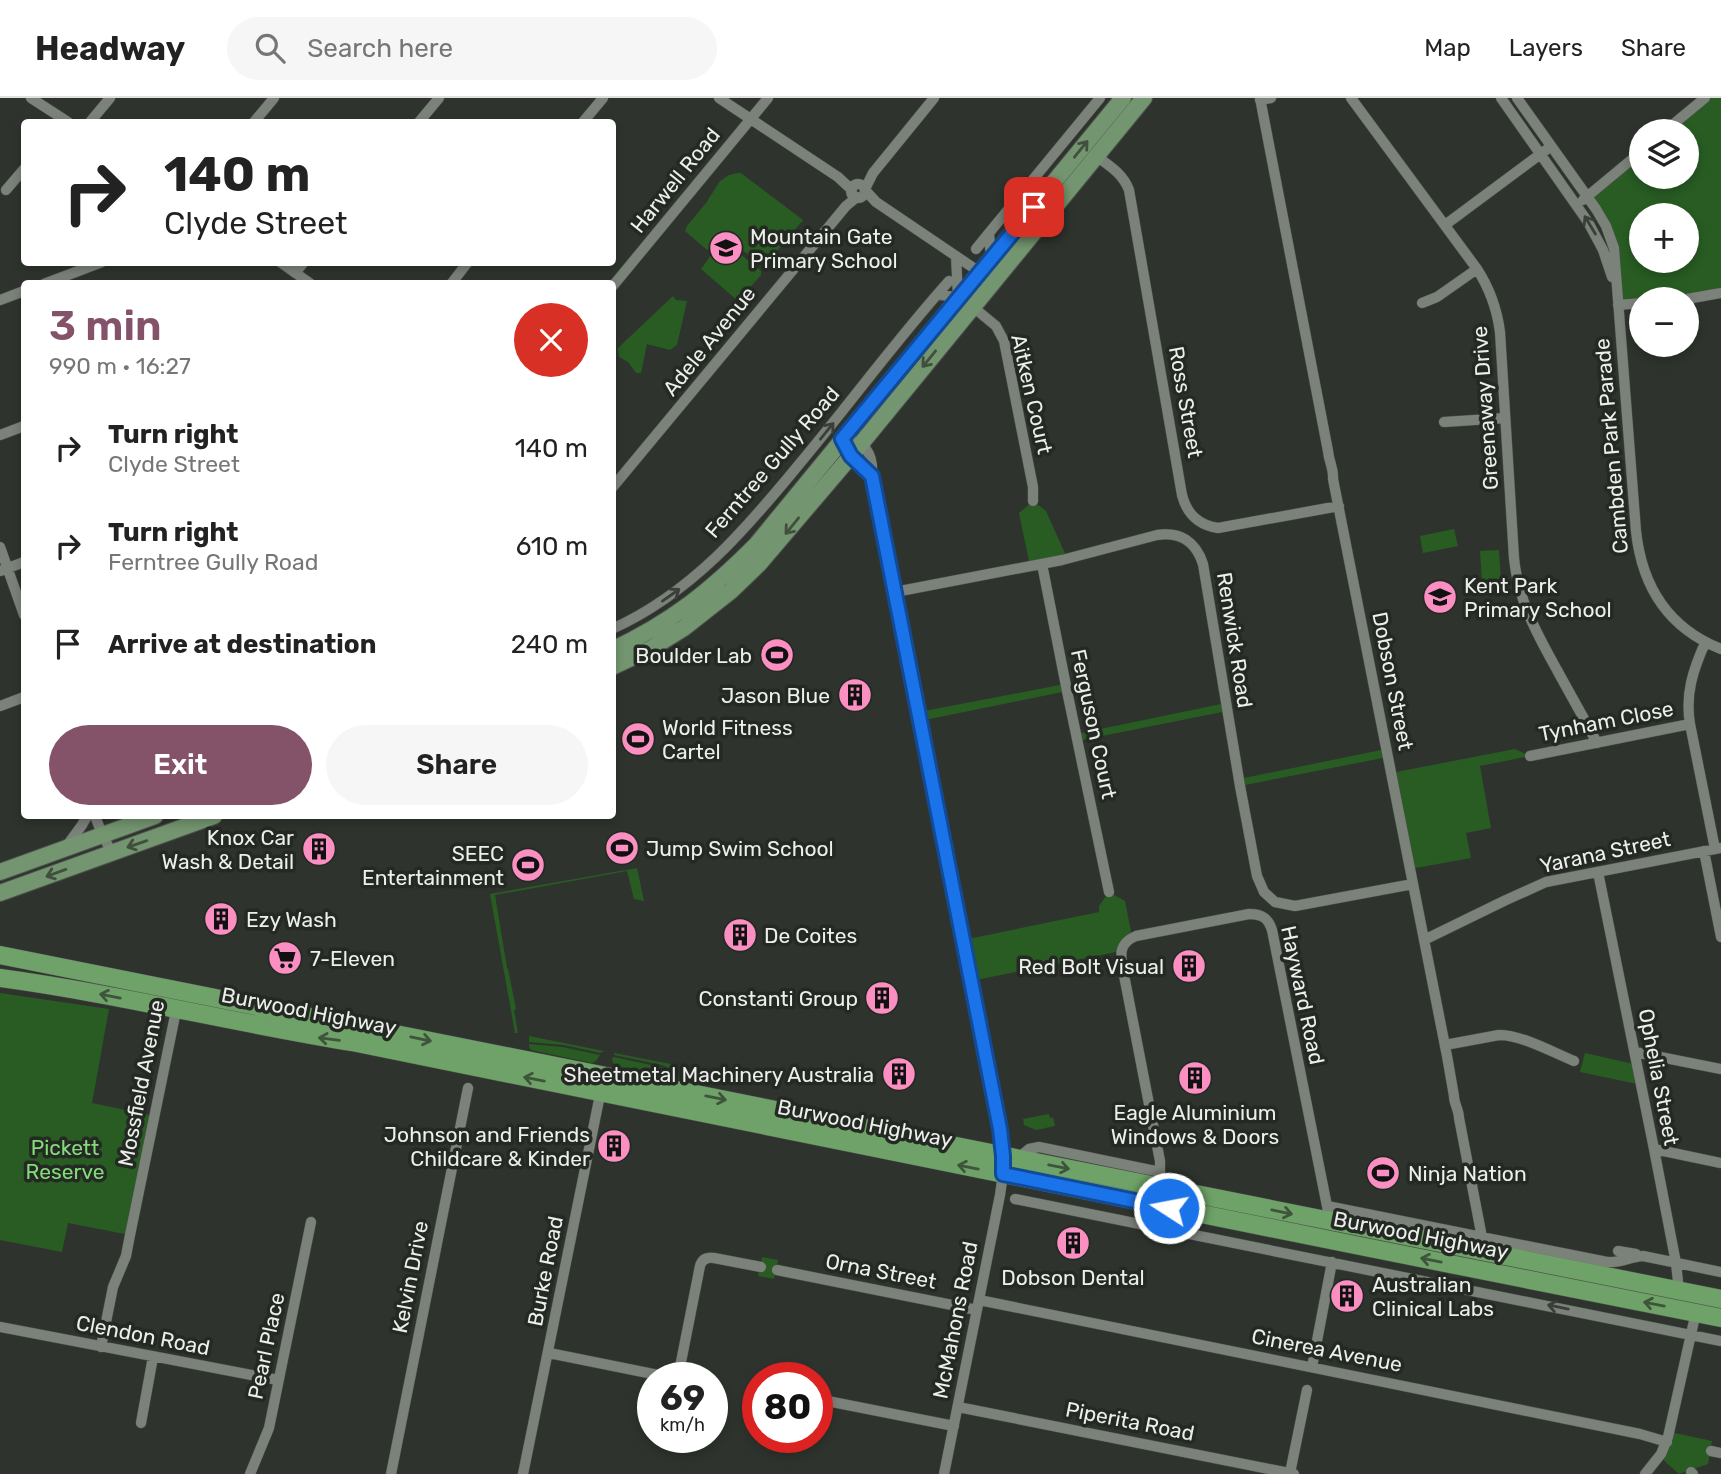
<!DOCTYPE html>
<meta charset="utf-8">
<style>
:root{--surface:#fff;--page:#f6f6f6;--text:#222;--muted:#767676;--line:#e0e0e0;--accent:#84536a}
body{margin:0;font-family:Rubik,sans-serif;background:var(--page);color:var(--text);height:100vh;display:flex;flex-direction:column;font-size:26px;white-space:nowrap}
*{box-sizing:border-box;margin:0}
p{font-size:23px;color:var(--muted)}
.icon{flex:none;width:38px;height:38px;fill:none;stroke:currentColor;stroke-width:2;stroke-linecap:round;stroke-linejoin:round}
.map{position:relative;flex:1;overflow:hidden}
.drawer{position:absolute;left:21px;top:182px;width:595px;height:539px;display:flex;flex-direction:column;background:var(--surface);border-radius:7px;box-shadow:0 4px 10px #0003}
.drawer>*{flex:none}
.hud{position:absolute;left:21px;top:21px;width:595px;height:147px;border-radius:7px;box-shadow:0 4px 10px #0003;background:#fff;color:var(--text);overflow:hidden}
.controls{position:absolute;left:1629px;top:21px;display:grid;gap:14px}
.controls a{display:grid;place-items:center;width:70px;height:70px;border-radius:50%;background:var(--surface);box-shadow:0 4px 10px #0003;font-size:35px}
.speed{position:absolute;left:637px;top:1264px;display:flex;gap:14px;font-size:35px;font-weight:700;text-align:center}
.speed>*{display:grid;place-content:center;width:91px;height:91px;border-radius:50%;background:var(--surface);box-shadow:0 4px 10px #0003;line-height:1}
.speed small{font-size:18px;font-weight:400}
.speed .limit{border:10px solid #d22;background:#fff;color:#111}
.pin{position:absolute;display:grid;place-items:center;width:60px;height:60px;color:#fff;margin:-30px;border-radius:14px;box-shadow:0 4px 10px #0006}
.me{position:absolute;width:77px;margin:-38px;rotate:281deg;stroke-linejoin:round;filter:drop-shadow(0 0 5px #0008)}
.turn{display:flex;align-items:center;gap:24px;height:147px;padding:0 28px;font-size:32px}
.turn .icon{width:91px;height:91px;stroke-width:2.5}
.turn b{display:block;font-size:49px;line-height:60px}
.round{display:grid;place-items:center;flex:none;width:74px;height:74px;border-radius:37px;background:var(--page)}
.summary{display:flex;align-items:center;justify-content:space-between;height:119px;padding:0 28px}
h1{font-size:42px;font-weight:600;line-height:52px;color:var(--accent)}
.cta{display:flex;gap:14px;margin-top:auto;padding:14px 28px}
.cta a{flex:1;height:80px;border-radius:42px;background:var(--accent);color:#fff;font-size:28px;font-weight:600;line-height:80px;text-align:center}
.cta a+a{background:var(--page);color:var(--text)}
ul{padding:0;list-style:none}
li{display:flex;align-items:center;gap:21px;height:98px;padding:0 28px}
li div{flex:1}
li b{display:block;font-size:26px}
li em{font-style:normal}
header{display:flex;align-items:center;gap:42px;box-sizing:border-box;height:98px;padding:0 35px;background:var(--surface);border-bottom:2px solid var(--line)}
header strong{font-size:33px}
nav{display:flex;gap:38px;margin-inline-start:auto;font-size:24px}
.search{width:490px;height:63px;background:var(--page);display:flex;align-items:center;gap:18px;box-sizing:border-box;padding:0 24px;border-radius:38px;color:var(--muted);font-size:26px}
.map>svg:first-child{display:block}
.green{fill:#285c23;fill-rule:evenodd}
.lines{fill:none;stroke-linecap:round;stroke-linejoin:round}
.street-casing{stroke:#4e524d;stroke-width:11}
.primary-casing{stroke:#4e524d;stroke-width:18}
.highway-casing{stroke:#4e524d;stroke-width:19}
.street{stroke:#7b827a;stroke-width:10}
.primary{stroke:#73956f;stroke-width:16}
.highway{stroke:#6ea268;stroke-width:18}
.oneway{stroke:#404f3e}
.oneway2{stroke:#3a4039}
.oneway3{stroke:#3e543b}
.route-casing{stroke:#114b97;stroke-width:18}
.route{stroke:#1a73e8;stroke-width:12}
.labels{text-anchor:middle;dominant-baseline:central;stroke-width:7;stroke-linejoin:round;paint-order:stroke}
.street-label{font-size:21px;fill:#ecefeb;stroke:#242a23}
.poi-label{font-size:21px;fill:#ecefeb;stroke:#242a23;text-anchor:start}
.park-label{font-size:21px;fill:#83dc7a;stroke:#242a23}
</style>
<header>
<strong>Headway</strong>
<div class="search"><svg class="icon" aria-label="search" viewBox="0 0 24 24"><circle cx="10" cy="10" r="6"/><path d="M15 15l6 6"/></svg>Search here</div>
<nav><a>Map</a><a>Layers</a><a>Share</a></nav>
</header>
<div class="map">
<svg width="1721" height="1376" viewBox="0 0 1721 1376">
<rect width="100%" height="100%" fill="#2e342d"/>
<path class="green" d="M1705 0H1721V195L1687 201H1642L1618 207 1614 150 1587 98 1641 53 1642 79H1687V33H1665ZM1642 117H1687V163H1642Z
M737 75H741L803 122 764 169 727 140 707 152 685 133 687 128 706 105 720 83 729 77Z
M728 146 761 173V177L738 203 701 171 714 153Z
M673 198 676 202 687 203 677 247 670 252 647 246 641 275H636L628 264 619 259 618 250Z
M1033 403 1046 413 1067 460 1030 468 1019 415Z
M1454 431 1458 448 1423 455 1420 438Z
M1499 452 1501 484 1482 485 1480 453Z
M1065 586 1067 593 920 623 919 614Z
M1226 605 1227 613 1077 643 1076 636Z
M1386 651 1388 659 1240 688 1239 681Z
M1515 651 1530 658 1480 668 1491 730 1466 735 1471 760 1410 771 1391 675Z
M637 770 644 803 634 801 627 773 495 797 507 870 508 871 516 911 514 912 518 935H515L490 796Z
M1109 794 1125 803 1132 839 1121 853 971 883 963 842 1099 814V808Z
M0 895 109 911 92 1005 154 1018 130 1137 68 1125 62 1154 0 1142Z
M529 938 604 953 600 955 564 947 529 944Z
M529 946 562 949 600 957 596 963 592 965 531 952 529 949Z
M614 955 676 967 677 975 662 967 614 957Z
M1585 955 1638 967 1642 987 1580 974Z
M614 959 660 969 678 976 679 982 618 969 613 965 612 960Z
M1049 1016 1050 1020 1053 1019 1055 1028 1036 1032 1024 1027 1023 1021Z
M762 1159 778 1162 774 1181 758 1178Z
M1670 1334 1712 1343 1708 1366 1679 1376 1659 1358Z"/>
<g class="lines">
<g class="street-casing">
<path id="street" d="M31 0 68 24
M719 0 838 79 852 92
M1260 0 1328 353C1329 365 1334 370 1333 381L1447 958 1454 998C1454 1006 1459 1012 1459 1020L1485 1155
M1351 0 1477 171C1490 191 1497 211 1500 234L1514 460C1518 502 1537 536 1557 572 1570 596 1584 620 1597 645
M1501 0 1588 124 1603 152 1612 179
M1517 0 1596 111 1606 128 1614 150 1636 433C1642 489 1668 530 1721 551
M1260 2 1271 0
M90 24 110 0
M254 24 274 0
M419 24 439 0
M583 24 603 0
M1665 33 1705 0
M1096 58C1110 68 1123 76 1129 92L1182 397C1187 416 1198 427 1218 430L1339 408
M851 93a7 7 0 1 1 14 0a7 7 0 1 1-14 0Z
M865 91 873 75 934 0
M6 92 24 71
M865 92 876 104 984 177
M1583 102 1642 53
M1445 127 1546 52
M976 151 989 135
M991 160 989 135 1100 0
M280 164 311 186
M295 175 304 164
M44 186 102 164
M451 186 468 164
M612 189 768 0
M938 196 958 200 956 158
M1687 201 1721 195
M0 202 24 193
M1422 205 1437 199 1477 171
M1618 207 1642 205
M973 209 996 228 1004 243 1033 389V403
M1444 324 1505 320
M0 337 24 328
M842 341C847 342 855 343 860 346 871 352 873 367 872 378L1000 1031 1003 1058
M842 341 851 358 872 378
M612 390 846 108 857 99
M0 449 24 517
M1042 466 1067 593 1109 794
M0 473 24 464
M895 494 1062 462 1157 437C1180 433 1196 444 1203 466L1240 688 1257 778 1264 794 1275 804 1295 808 1413 786
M612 531C692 495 747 430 801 364 851 304 897 241 949 183
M1705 545C1693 572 1685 596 1690 626L1715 751
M0 608 24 599
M1530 658 1690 626
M95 718 102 736 112 755
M66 749 82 727 87 718
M1704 753 1721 839
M1598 774 1654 1051 1676 1165 1679 1193
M1424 842 1506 802 1546 784 1721 750
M1445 947 1499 937C1522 937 1552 954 1574 963
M1635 954 1721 971
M1654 1051 1721 1065
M1018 1060 1029 1051 1039 1049 1160 1074
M1160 1089V1063L1123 872C1120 856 1119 845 1136 838L1249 816C1262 816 1268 820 1272 832L1330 1123
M1015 1101 1721 1243
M1327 1108 1607 1164C1620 1165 1630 1159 1643 1158L1721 1174
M1618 1153 1636 1156
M777 1172 977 1212
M979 1202 1640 1336 1667 1344
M0 1229 278 1282
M101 1249 113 1189 126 1158 130 1137 177 908
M549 1255 663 1278C672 1279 677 1277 680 1269L700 1168C702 1161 707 1159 714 1160L761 1169
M1312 1269 1332 1164
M817 1301 954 1328
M958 1309 1294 1376
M141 1325 153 1259
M1711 1353 1721 1355
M1691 1374 1693 1376
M1290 1375 1307 1292
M250 1376 269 1330 311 1124
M391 1376 468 990
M523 1376 601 992
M944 1376 1000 1097 1003 1076
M1645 1376 1661 1356 1668 1339 1696 1214"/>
</g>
<g class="primary-casing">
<path id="primary" d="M612 552C672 524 710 493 756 447L1123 0
M612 569 650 551 684 530 731 493 759 466 851 358 1144 0
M0 774 155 718
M0 795 214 718"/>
</g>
<g class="highway-casing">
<path id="highway" d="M0 857 1721 1201
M0 880C118 896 234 925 352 944L1355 1147 1721 1220"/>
</g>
<use href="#street" class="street"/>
<use href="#primary" class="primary"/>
<use href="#highway" class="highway"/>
</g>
<defs><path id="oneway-shaft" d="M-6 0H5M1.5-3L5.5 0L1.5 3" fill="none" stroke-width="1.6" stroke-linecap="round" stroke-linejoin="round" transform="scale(1.75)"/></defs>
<g class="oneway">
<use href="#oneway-shaft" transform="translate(1081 51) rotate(-51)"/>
<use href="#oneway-shaft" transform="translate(929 261) rotate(129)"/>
<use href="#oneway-shaft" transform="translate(792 428) rotate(129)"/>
<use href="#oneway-shaft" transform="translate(137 746) rotate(161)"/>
<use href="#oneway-shaft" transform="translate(56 775) rotate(160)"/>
</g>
<g class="oneway2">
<use href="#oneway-shaft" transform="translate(1590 127) rotate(-121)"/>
<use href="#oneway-shaft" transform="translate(827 333) rotate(-51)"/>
<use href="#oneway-shaft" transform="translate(671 497) rotate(-35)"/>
<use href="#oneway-shaft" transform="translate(1558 1209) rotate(-168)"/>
</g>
<g class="oneway3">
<use href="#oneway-shaft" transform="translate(110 898) rotate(-169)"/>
<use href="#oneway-shaft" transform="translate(329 941) rotate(-172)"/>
<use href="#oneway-shaft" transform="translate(421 941) rotate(12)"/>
<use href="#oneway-shaft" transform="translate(534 981) rotate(-169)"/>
<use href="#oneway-shaft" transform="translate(716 1000) rotate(11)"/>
<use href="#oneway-shaft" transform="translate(968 1069) rotate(-169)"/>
<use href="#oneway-shaft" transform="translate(1059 1069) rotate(11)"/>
<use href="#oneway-shaft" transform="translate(1282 1114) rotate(12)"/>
<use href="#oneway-shaft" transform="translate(1431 1162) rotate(-169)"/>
<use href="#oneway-shaft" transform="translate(1654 1206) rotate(-169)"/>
</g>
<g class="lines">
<g class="route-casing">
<path id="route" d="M1034 109 842 341 851 358 872 378 1000 1031 1003 1058V1076L1169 1110"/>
</g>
<use href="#route" class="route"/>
</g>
<defs>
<g id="school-disc" transform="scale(1.75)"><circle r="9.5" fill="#fc8fc1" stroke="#242a23"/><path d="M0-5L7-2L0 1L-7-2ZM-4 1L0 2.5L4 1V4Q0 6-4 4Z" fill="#111"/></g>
<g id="stadium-disc" transform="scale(1.75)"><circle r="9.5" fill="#fc8fc1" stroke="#242a23"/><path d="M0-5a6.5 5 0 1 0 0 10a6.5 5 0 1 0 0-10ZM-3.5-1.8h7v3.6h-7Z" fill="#111"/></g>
<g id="building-disc" transform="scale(1.75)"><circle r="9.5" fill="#fc8fc1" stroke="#242a23"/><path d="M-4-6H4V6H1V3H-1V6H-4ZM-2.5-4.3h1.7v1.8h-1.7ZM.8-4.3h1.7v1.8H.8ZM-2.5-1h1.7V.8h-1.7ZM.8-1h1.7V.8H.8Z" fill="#111"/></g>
<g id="supermarket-disc" transform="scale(1.75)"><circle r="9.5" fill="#fc8fc1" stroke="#242a23"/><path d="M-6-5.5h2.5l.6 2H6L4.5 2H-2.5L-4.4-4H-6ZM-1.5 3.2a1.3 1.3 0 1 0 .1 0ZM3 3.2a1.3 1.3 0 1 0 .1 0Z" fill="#111"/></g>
</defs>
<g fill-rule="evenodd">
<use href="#school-disc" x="726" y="150"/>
<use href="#school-disc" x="1440" y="499"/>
<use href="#stadium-disc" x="777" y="557"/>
<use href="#building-disc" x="855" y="597"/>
<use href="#stadium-disc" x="638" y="641"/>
<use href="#stadium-disc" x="622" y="750"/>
<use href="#building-disc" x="319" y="751"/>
<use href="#stadium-disc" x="528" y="767"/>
<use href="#building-disc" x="221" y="821"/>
<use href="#building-disc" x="740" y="837"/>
<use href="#supermarket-disc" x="285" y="860"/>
<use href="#building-disc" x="1189" y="868"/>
<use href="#building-disc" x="882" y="900"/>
<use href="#building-disc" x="899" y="976"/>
<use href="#building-disc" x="1195" y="980"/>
<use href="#building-disc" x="614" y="1048"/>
<use href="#stadium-disc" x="1383" y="1075"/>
<use href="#building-disc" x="1073" y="1145"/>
<use href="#building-disc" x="1347" y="1198"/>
</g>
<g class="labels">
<g class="street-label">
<text transform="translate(675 82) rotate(-51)">Harwell Road</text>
<text transform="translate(709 243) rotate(-51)">Adele Avenue</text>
<text transform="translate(1032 296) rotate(77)">Aitken Court</text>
<text transform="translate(1186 304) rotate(80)">Ross Street</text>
<text transform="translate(1485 310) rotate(-94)">Greenaway Drive</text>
<text transform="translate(1611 348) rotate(-95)">Cambden Park Parade</text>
<text transform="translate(772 364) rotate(-49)">Ferntree Gully Road</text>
<text transform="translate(1235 542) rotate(81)">Renwick Road</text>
<text transform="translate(1393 583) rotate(79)">Dobson Street</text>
<text transform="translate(1606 623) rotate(-11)">Tynham Close</text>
<text transform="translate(1094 626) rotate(78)">Ferguson Court</text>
<text transform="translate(1605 754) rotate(-12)">Yarana Street</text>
<text transform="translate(1303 897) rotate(78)">Hayward Road</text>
<text transform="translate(309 913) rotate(11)">Burwood Highway</text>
<text transform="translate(1659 979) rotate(79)">Ophelia Street</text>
<text transform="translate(141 985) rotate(-79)">Mossfield Avenue</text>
<text transform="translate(865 1025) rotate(11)">Burwood Highway</text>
<text transform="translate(1421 1137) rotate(11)">Burwood Highway</text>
<text transform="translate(545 1173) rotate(-79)">Burke Road</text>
<text transform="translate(881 1173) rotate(11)">Orna Street</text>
<text transform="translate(410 1179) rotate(-79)">Kelvin Drive</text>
<text transform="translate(955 1222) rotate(-79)">McMahons Road</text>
<text transform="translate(143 1237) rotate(11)">Clendon Road</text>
<text transform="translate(266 1248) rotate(-78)">Pearl Place</text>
<text transform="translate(1327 1252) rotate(11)">Cinerea Avenue</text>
<text transform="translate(1130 1323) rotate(11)">Piperita Road</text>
</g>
<g class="poi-label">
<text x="750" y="138">Mountain Gate<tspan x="750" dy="24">Primary School</tspan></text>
<text x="1464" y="487">Kent Park<tspan x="1464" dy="24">Primary School</tspan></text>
<text x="752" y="557" text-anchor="end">Boulder Lab</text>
<text x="830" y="597" text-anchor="end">Jason Blue</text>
<text x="662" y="629">World Fitness<tspan x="662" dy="24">Cartel</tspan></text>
<text x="294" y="739" text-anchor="end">Knox Car<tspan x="294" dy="24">Wash &amp; Detail</tspan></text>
<text x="646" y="750">Jump Swim School</text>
<text x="504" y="755" text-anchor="end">SEEC<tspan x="504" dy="24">Entertainment</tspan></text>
<text x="246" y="821">Ezy Wash</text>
<text x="764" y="837">De Coites</text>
<text x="310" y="860">7-Eleven</text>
<text x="1164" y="868" text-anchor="end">Red Bolt Visual</text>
<text x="858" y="900" text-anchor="end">Constanti Group</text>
<text x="874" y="976" text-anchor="end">Sheetmetal Machinery Australia</text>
<text x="1195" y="1014" text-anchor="middle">Eagle Aluminium<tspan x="1195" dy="24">Windows &amp; Doors</tspan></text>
<text x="590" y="1036" text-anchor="end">Johnson and Friends<tspan x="590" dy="24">Childcare &amp; Kinder</tspan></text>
<text x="1408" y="1075">Ninja Nation</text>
<text x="1073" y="1179" text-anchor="middle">Dobson Dental</text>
<text x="1372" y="1186">Australian<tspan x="1372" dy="24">Clinical Labs</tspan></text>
</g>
<g class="park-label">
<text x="65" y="1049">Pickett<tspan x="65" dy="24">Reserve</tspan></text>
</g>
</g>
</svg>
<div class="controls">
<a><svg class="icon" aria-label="layers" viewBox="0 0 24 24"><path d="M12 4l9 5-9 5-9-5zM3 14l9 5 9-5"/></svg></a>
<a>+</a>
<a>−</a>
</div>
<div class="speed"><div>69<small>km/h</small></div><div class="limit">80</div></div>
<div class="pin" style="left:1034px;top:109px;background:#d93025"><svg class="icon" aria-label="arrive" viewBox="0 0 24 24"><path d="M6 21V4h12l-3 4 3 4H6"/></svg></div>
<svg class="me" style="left:1169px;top:1110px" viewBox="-20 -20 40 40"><circle r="17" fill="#1a73e8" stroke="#fff" stroke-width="3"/><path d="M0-11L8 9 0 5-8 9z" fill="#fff"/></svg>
<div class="hud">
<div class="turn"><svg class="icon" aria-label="right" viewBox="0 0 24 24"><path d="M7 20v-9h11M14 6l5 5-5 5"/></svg><div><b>140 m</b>Clyde Street</div></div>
</div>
<section class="drawer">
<div class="summary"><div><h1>3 min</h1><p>990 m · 16:27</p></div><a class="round" style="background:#d93025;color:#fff"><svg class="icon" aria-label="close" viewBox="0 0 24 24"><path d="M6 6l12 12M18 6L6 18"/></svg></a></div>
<ul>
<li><svg class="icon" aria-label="right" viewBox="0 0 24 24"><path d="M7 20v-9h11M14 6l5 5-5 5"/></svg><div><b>Turn right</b><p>Clyde Street</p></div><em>140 m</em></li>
<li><svg class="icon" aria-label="right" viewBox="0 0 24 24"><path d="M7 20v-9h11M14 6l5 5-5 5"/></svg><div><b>Turn right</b><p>Ferntree Gully Road</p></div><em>610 m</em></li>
<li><svg class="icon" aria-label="arrive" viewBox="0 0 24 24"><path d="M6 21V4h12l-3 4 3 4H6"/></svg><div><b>Arrive at destination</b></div><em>240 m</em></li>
</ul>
<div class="cta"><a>Exit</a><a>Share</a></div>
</section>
</div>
